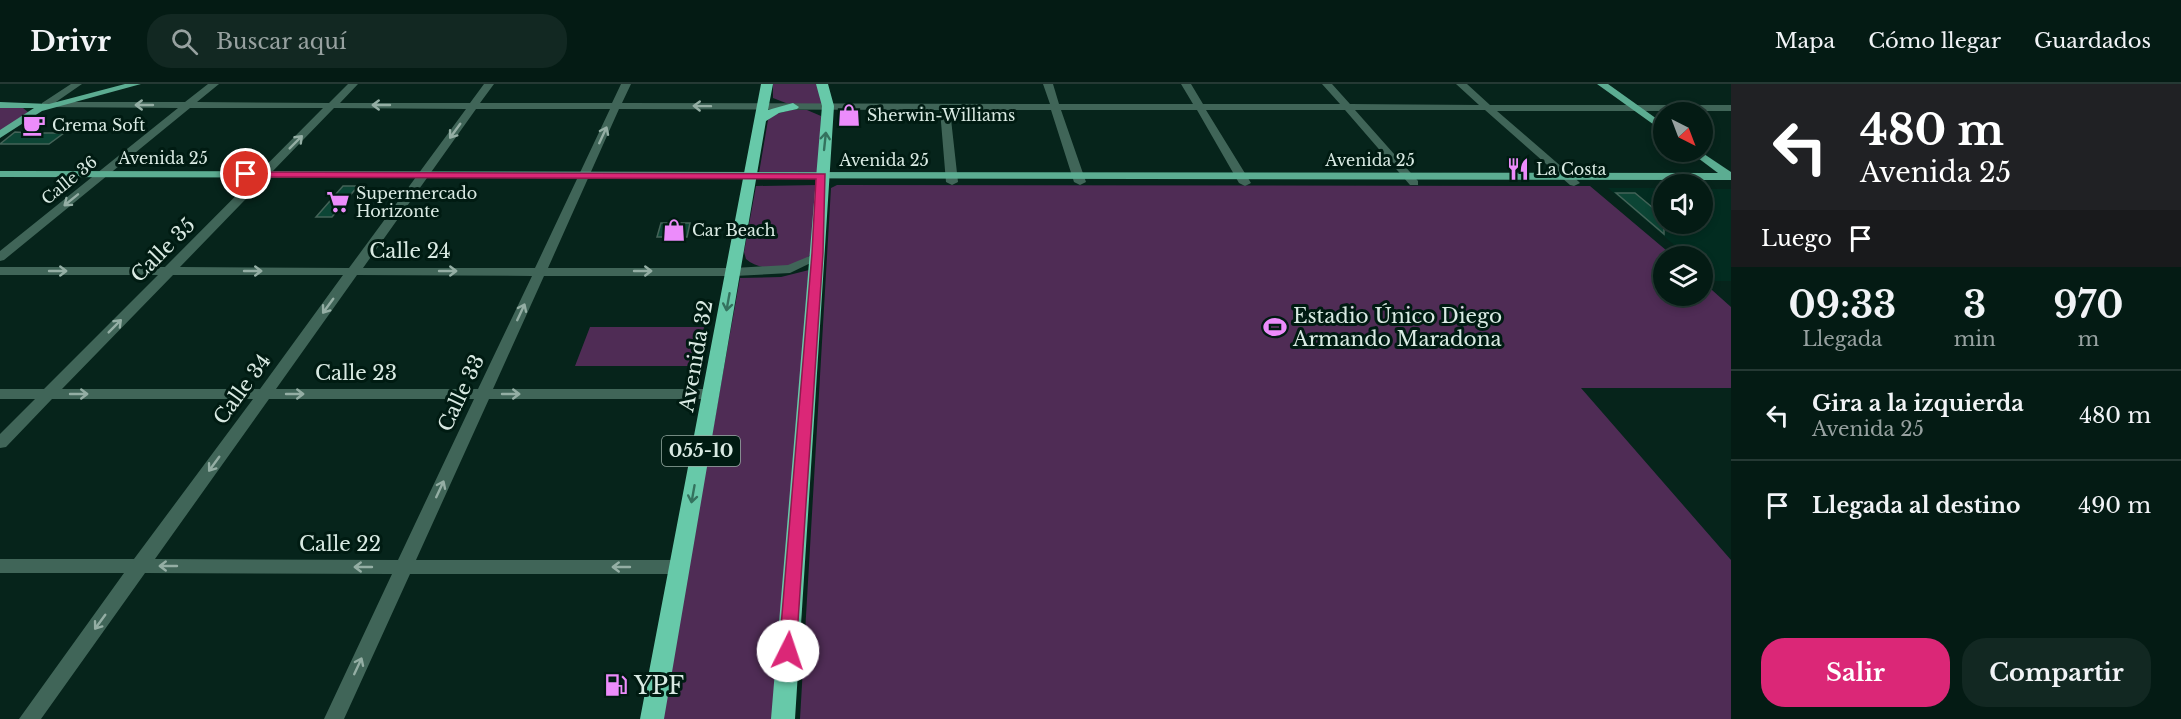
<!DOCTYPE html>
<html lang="es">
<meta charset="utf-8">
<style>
:root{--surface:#041b14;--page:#122822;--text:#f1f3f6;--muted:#97a1a0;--line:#253934;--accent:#db2777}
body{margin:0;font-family:"Libre Baskerville",serif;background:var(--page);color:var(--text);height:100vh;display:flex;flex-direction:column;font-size:22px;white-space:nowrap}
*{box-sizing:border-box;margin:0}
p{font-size:20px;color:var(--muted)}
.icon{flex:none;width:33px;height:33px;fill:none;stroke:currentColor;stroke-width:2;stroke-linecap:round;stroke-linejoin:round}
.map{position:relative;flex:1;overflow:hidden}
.details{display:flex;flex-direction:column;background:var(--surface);width:450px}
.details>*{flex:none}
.banner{background:#202124;color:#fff;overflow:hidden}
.needle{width:39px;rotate:138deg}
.tools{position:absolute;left:1653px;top:18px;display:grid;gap:12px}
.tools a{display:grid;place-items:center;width:60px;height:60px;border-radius:50%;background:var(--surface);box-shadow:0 3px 9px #0003,0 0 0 2px var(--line);font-size:30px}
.pin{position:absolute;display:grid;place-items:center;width:51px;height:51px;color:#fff;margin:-26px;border:3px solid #fff;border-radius:50%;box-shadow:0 2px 6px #0007}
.me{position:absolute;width:66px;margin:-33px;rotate:4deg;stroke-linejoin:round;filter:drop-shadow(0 0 4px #0008)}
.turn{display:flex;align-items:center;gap:21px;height:126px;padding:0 30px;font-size:27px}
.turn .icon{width:78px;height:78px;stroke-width:2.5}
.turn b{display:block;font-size:42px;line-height:51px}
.then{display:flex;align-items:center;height:57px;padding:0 30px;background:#0003;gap:12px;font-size:22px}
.eta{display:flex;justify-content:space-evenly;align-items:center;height:102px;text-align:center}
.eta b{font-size:36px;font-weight:700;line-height:42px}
.button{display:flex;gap:12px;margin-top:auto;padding:12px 30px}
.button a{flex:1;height:69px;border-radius:24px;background:var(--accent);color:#fff;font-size:24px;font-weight:700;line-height:69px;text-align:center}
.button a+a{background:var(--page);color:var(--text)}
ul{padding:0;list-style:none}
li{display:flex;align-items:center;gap:18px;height:90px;padding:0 30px;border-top:2px solid var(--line)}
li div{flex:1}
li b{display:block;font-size:22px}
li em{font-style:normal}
header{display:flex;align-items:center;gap:36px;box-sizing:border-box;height:84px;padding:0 30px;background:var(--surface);border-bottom:2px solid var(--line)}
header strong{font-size:28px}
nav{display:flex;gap:33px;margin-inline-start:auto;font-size:21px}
.search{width:420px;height:54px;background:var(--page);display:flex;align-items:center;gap:15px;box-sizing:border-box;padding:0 21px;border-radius:24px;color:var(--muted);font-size:22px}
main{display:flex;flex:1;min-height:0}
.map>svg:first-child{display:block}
.built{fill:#022c20}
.green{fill:#4f2c55}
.building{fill:#0c4535;stroke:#446358;stroke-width:1.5}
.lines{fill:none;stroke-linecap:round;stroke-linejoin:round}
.minor{fill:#406558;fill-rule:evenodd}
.major{fill:#5cad92;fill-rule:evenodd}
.highway{fill:#67c9a9;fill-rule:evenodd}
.oneway{stroke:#94aea4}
.oneway2{stroke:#34725e}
.route{fill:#db2777;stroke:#8e194d;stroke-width:1.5}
.labels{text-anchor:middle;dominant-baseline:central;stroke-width:6;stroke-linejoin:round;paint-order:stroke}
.far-poi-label{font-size:16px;fill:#d9eae3;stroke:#001b12;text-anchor:start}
.far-street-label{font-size:16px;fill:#d9eae3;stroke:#001b12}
.shield{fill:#001b12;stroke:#98aca4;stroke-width:1.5}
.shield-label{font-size:18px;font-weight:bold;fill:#d9eae3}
.street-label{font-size:20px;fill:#d9eae3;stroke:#001b12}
.poi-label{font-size:20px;fill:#d9eae3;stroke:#001b12;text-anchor:start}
.near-poi-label{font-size:24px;fill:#d9eae3;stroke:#001b12;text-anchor:start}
</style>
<header>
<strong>Drivr</strong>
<div class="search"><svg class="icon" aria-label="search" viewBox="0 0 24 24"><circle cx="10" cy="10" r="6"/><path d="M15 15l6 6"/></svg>Buscar aquí</div>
<nav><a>Mapa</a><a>Cómo llegar</a><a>Guardados</a></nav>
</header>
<main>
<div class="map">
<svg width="1731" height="635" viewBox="0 0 1731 635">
<rect width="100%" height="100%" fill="#06241b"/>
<path class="built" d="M1608 104H1663L1664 140H1702L1703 105H1731V197H1715L1703 186 1702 172H1687Z"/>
<path class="green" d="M773 0H819L825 21H791L773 14Z
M0 23 23 24 28 28 0 48Z
M791 26H807L821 32 819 90 759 89 768 36 772 31Z
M818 101 812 169C798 186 763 190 746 175L744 168 756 102Z
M837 101 1590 102 1673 172H1664V212H1702L1703 198 1731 223V304H1581L1731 476V635H800L831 104Z
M809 186 776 635H661L740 194 781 193Z
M590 243H704L696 282H575Z"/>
<path class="building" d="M15 48 32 49H64L49 60H0Z
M343 102H358L332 133H316Z
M1616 109H1635L1664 133V150Z
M661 139H690L687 153H657Z"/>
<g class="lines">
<path class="minor" d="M71 0H82L56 18H185L208 0H219L197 18 329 19 348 0H358L340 19H470L484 0H494L480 19H612L621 0H631L622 19 1050 20 1043 0H1053L1059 20H1193L1181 0H1191L1203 20H1340L1322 0H1332L1350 20 1479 21 1456 0H1467L1490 21H1731V27H1497L1578 97 1580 99 1574 102 1570 101 1485 26H1355L1418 97V101H1410L1345 26H1206L1251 99 1245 102 1239 99 1197 26H1061L1086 98 1080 101 1074 98 1051 26H950L958 98 952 101 946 98 940 26 619 25 548 184H734L788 181 817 169 823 173 790 189 734 192H544L493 305H711L718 310 711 315H489L416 476H679L685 478 688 483 685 488 679 490H410L344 635H324L392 490 145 489 41 635H19L124 489H0V475H134L253 315H52L6 363 0 364V350L35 315H0V305H44L158 191H0V183H165L323 24H190L4 176 0 177V167L178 24 42 23V19ZM334 24 466 25 349 184 180 183ZM476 25H610L535 184H363ZM173 191H343L260 305H62ZM357 191 532 192 478 305H276ZM269 315H474L398 476 155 475Z"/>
<path class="major" d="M125 0H141L42 27 0 54V46L34 24H0V18L49 20Z
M1597 0H1608L1664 40V48Z
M1690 68H1701L1731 88V96L0 93V87L1718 89Z"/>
<path class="highway" d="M761 0H773L768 26 793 19 799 23 797 25 779 29 766 37 664 635H640Z
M816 0H828L834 22 795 635H771L822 22Z"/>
</g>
<defs><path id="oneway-shaft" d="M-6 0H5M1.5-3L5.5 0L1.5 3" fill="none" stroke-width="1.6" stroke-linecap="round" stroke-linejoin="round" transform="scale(1.5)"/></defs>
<g class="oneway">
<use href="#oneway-shaft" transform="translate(144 21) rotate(-180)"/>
<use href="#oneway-shaft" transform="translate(381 21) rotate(180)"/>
<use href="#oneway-shaft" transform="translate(702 22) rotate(-179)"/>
<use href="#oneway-shaft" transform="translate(455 47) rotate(126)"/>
<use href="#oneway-shaft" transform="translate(603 51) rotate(-65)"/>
<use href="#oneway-shaft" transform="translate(296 58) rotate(-45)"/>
<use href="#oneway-shaft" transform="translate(71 116) rotate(141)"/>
<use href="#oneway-shaft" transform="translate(58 187)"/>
<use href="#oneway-shaft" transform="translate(253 187)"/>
<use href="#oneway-shaft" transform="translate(448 187)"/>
<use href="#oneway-shaft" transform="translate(643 187)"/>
<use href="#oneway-shaft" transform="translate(328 222) rotate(126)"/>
<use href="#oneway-shaft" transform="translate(521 228) rotate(-65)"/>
<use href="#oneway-shaft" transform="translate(115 242) rotate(-45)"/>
<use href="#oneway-shaft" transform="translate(79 310)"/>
<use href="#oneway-shaft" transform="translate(295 310)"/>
<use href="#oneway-shaft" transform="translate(511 310)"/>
<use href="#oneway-shaft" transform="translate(214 380) rotate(126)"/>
<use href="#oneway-shaft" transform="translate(440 405) rotate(-65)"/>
<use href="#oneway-shaft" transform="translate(168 482) rotate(-180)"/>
<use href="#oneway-shaft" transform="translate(363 483) rotate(-180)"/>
<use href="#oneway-shaft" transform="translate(621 483) rotate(-180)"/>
<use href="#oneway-shaft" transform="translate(100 538) rotate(126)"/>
<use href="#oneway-shaft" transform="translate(358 582) rotate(-65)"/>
</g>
<g class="oneway2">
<use href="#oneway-shaft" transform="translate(825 57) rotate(-84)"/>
<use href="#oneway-shaft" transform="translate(728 218) rotate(100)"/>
<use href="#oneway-shaft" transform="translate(693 410) rotate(100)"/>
</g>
<path class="route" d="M243 88 825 90 823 169 796 567 794 572 788 575 781 572 779 567 812 169 816 95 246 93 241 90Z"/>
<defs>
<g id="shop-bare" transform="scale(1.8)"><path d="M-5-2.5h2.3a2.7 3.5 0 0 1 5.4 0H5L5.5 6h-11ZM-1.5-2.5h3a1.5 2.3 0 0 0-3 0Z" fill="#ec8cfb" stroke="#001b12" stroke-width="2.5" paint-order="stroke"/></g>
<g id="cafe-bare" transform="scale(1.8)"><path d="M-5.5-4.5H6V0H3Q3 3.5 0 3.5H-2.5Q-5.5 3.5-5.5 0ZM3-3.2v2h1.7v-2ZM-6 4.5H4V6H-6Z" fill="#ec8cfb" stroke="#001b12" stroke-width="2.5" paint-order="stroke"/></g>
<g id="restaurant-bare" transform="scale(1.8)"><path d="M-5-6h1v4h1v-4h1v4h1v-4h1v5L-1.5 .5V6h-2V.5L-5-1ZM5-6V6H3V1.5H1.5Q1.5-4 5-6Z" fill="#ec8cfb" stroke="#001b12" stroke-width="2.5" paint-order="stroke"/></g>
<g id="supermarket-bare" transform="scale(1.8)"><path d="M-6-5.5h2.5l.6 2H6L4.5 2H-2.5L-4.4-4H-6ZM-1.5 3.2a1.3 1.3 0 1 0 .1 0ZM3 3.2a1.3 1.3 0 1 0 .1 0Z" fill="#ec8cfb" stroke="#001b12" stroke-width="2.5" paint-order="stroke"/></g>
<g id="stadium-bare" transform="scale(1.8)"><path d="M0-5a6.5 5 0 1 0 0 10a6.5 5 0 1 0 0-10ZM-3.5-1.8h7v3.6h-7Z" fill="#ec8cfb" stroke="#001b12" stroke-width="2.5" paint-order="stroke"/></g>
<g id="fuel-bare" transform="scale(1.8)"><path d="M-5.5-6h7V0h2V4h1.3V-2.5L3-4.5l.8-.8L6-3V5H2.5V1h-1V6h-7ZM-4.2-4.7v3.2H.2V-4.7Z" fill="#ec8cfb" stroke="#001b12" stroke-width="2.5" paint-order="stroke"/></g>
</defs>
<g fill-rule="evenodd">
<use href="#shop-bare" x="849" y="31"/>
<use href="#cafe-bare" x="34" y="41"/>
<use href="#restaurant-bare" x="1518" y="85"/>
<use href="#supermarket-bare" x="338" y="118"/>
<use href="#shop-bare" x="674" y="146"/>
<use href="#stadium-bare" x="1275" y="243"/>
<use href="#fuel-bare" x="616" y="601"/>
</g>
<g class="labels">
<g class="far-poi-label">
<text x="867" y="31">Sherwin-Williams</text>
<text x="52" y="41">Crema Soft</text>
<text x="1536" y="85">La Costa</text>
<text x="356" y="109">Supermercado<tspan x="356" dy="18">Horizonte</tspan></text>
<text x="692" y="146">Car Beach</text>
</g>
<g class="far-street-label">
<text x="163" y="74">Avenida 25</text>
<text x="884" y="76">Avenida 25</text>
<text x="1370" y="76">Avenida 25</text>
<text transform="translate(69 96) rotate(-39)">Calle 36</text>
</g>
<rect class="shield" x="662" y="352" width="78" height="30" rx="4.5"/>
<g class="shield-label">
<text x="701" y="367">055-10</text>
</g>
<g class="street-label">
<text transform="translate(163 166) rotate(-45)">Calle 35</text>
<text x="410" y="167">Calle 24</text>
<text transform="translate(696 272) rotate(-80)">Avenida 32</text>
<text x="356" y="289">Calle 23</text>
<text transform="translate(242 305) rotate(-54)">Calle 34</text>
<text transform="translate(461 309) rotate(-65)">Calle 33</text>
<text x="340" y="460">Calle 22</text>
</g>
<g class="poi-label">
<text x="1293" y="232">Estadio Único Diego<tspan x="1293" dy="23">Armando Maradona</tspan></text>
</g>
<g class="near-poi-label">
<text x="634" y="601">YPF</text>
</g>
</g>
</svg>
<div class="tools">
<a><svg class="needle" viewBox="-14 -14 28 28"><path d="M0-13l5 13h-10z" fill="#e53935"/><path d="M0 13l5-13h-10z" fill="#97a1a0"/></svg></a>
<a><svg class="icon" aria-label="sound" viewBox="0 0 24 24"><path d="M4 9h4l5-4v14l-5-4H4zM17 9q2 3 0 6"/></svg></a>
<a><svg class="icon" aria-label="layers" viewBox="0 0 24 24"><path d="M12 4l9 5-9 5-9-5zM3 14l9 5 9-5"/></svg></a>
</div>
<div class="pin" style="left:246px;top:90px;background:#d93025"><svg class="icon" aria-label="arrive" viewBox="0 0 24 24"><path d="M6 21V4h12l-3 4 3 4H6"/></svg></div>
<svg class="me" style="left:788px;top:567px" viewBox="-20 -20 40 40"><circle r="19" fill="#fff"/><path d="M0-13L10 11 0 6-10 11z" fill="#db2777"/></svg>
</div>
<section class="details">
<div class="banner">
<div class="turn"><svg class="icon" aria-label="left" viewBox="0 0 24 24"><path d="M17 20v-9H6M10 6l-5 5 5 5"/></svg><div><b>480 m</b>Avenida 25</div></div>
<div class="then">Luego<svg class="icon" aria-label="arrive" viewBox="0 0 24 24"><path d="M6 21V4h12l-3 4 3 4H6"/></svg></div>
</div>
<div class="eta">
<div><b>09:33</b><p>Llegada</p></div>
<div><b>3</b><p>min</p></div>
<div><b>970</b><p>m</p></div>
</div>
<ul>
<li><svg class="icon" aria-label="left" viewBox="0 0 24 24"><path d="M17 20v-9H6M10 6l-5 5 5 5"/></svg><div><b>Gira a la izquierda</b><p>Avenida 25</p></div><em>480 m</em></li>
<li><svg class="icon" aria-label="arrive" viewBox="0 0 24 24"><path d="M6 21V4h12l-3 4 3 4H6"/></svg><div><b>Llegada al destino</b></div><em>490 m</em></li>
</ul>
<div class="button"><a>Salir</a><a>Compartir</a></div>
</section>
</main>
